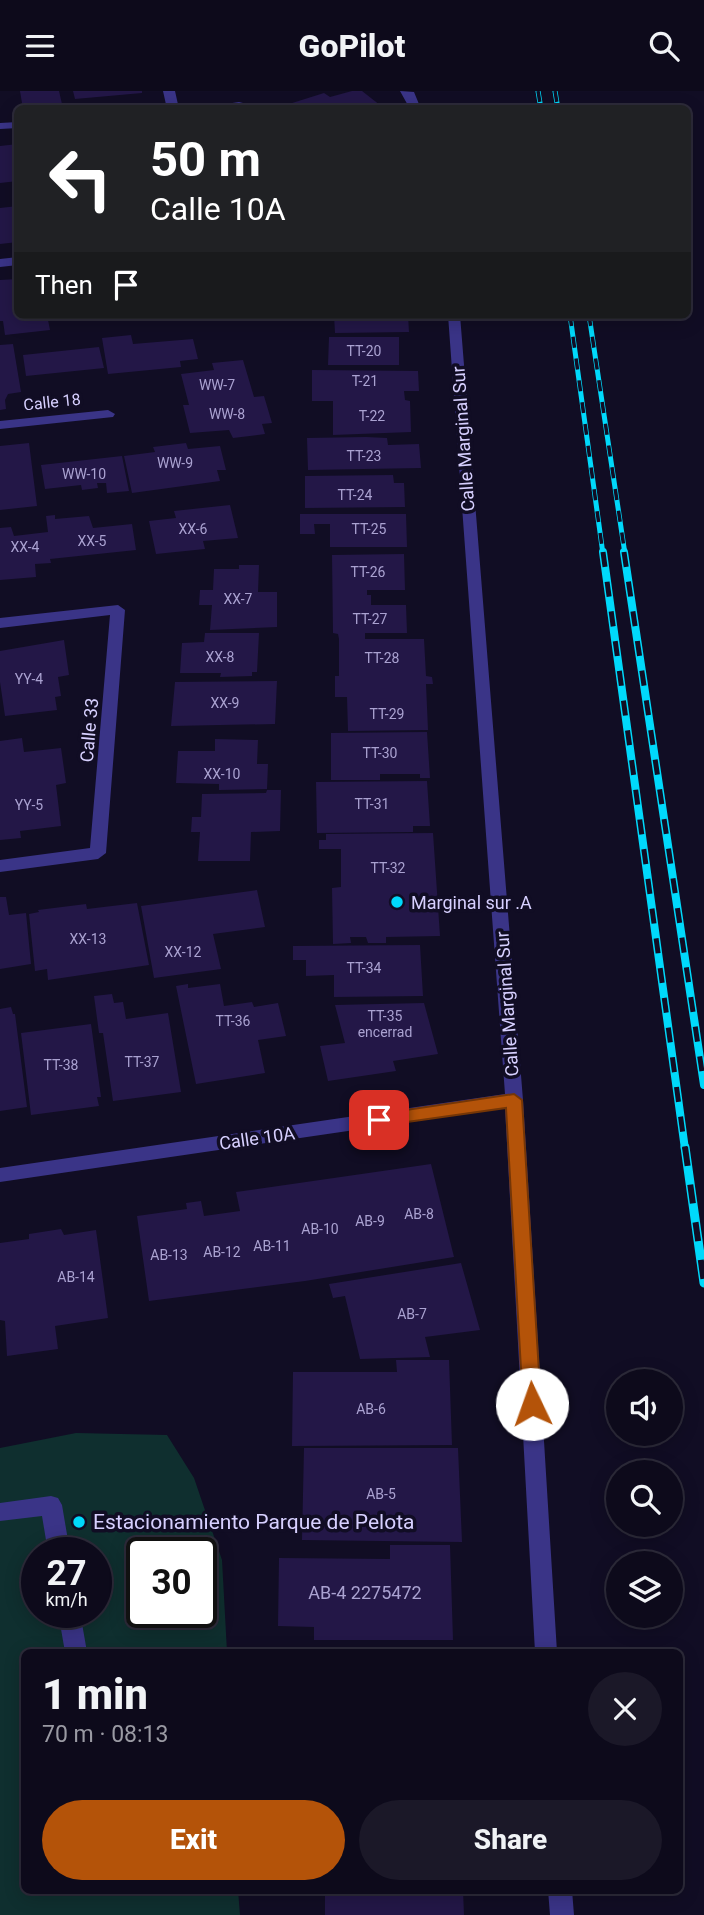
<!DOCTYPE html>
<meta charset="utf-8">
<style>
:root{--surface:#0d0a1b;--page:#1b1828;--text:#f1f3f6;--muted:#9a9aa3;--line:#2d2b3a;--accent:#b45309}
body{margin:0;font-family:Roboto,sans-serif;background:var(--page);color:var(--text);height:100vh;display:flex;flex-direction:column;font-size:26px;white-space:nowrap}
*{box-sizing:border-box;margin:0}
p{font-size:23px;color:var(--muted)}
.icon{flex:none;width:38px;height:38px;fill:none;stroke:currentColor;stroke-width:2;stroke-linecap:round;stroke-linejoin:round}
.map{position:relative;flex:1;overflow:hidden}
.details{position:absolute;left:21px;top:1558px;width:662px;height:245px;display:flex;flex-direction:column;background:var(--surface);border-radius:10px;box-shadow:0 4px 18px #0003,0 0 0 2px var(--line)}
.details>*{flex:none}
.guide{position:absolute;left:14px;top:14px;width:677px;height:214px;border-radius:10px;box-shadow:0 4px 18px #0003,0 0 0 2px var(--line);background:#202124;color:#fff;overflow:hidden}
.fabs{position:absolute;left:606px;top:1278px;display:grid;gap:14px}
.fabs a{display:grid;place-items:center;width:77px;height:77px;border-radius:50%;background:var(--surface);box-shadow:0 4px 18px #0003,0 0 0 2px var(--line);font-size:35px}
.speed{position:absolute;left:21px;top:1446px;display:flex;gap:14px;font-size:35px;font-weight:700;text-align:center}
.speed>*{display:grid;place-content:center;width:91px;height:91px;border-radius:50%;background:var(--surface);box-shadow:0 4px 18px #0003,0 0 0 2px var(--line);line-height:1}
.speed small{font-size:18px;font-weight:400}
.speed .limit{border:4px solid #111;border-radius:10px;background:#fff;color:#111}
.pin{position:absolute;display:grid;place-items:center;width:60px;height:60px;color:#fff;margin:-30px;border-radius:14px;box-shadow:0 4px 10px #0006}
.me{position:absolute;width:77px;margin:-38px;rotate:357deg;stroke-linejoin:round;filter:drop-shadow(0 0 5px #0008)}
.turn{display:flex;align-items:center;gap:24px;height:147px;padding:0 21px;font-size:32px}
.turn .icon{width:91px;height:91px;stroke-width:2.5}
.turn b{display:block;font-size:49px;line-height:60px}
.then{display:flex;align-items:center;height:66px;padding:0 21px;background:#0003;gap:14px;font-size:26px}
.round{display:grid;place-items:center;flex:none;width:74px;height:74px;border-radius:37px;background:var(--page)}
.headline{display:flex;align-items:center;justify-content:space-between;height:119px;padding:0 21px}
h1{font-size:42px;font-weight:800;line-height:52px}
.cta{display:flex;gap:14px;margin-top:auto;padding:14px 21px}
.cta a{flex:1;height:80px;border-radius:42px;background:var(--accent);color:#fff;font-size:28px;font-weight:800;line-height:80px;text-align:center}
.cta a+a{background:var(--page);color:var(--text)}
header{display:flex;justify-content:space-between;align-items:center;height:91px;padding:0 21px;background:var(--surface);font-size:32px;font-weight:800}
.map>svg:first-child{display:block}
.green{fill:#0f2f2f;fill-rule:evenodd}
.building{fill:#231747}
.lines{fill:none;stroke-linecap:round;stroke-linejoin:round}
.minor{fill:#3a3487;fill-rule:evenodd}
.rail-far2-casing{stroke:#00d9fb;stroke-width:5}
.rail-far1-casing{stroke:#00d9fb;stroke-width:8}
.rail-casing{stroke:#00d9fb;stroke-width:9}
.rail-far2{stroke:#110d24;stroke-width:3.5;stroke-dasharray:11;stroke-linecap:butt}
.rail-far1{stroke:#110d24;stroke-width:5;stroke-dasharray:15;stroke-linecap:butt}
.rail{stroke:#110d24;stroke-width:6;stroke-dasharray:19;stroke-linecap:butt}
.route{fill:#b45309;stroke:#753606;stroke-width:2}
.poi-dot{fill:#00d9fb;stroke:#110d24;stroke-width:2.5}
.labels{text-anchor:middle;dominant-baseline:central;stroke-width:7;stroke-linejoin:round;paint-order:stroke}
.number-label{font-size:14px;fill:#aaa2d1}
.far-street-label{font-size:16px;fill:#d7d0ff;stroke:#110d24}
.street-label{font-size:18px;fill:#d7d0ff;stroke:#110d24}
.poi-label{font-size:18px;fill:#d7d0ff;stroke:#110d24;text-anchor:start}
.near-number-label{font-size:18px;fill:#aaa2d1}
.near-poi-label{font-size:21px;fill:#d7d0ff;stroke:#110d24;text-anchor:start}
</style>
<header><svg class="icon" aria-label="menu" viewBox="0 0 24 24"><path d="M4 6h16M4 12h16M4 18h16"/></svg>GoPilot<svg class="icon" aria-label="search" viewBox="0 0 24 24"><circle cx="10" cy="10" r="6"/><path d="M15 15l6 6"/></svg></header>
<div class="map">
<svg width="704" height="1824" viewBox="0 0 704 1824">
<rect width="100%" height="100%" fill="#110d24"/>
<path class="green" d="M76 1342 167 1344 194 1387 222 1469 227 1561H24V1799H238L240 1824H0V1357ZM37 1461H96V1521H37ZM142 1461H201V1521H142Z"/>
<path class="building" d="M20 0H59L62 13 23 18Z
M73 0H142V2L75 8Z
M352 0H362L385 18H294L289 13 324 2 330 6Z
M18 53V90L0 92V55Z
M18 115V151L0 153V117Z
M18 188V224H47L50 239 5 244 3 230H0V189Z
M110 224H145V226L111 229Z
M334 224H408L409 241 335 242Z
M131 244 133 253 193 248 198 268 180 270 181 276 108 283 102 247Z
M329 246H399V274H328Z
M13 253 21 301 8 303 5 309 6 318 0 319V254Z
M99 256 104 277 26 285 23 264Z
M243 269 254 306 264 305 272 332 262 333 265 343 233 347 229 339 190 342 183 314H189L181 283 214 279 212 272Z
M312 279 418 280 419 300H404L405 309 410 310 411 341 333 344V310H312Z
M366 346 387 347 388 354 419 353 421 377 308 379 307 347Z
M29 352 37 415 0 419V355Z
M186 352 188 358 220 355 226 379H217L220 390 132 402 124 365 155 361 153 356Z
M122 365 129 400 107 402 106 392H97L98 397 82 399 81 394 45 398 41 374Z
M393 384 394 392H404L405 416 305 417V385Z
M230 414 238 447 203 450 205 458 156 463 149 430 176 427 174 420Z
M300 423H406L407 456H330V433H314L315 443H300Z
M55 424V428L89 425 93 437 132 433 136 459 50 468 51 472 35 473 36 486 0 489V437L11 436 14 445 48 441 46 425Z
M404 463 405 499H367V504H371V514H406L407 542H365V548H424L426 585 432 586 433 593H426L428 639 348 640 347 606H335V585H339V548L338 543 333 542 332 464Z
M239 474H259L258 501H277V536L210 539 212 514H199L200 499H213L214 478H239Z
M205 542H259L257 581H252V585L220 586 221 582H180L182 552 204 551Z
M64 549 69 584 58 586 61 605 55 606 57 619 5 625 0 591V560Z
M277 590 275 633 171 635 175 591Z
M427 641 430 687H420V683H380V689H331V642Z
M22 647 24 661 61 657 66 692 56 694 61 735 20 740 21 747 0 749V650Z
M215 648 258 649 257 673H268L267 698 219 699V693L176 692 178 660H215Z
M427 690 430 735H413V741L317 742 316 691Z
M267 699H281L280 740 251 741 250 770H198L200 741H191L192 726H201L202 703 266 702Z
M433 742 440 845 386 846V852H368L366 846H350L351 852 333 853 332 797 341 796V758H319V749H326V743Z
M257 799 265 836 213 843 221 878 154 887 141 815Z
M0 806H6L9 824 26 822 31 873 0 878Z
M137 812 149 874 48 889 47 878 35 880 29 823 39 821 38 819 86 813 87 818Z
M420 854 423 905 334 906V884L306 885V869H293V855Z
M188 893V897L220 893 224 915 252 911 254 916 278 912 286 945 258 949 265 982 196 993 176 895Z
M112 903 114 912 123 911 126 928 168 922 181 1001 113 1010 103 942H99L94 905Z
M424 912 438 963 393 970 396 980 328 990 320 955 345 952 335 914Z
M11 916 13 923H15L27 1016 0 1020V918Z
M91 933 101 1006H97L99 1015 31 1024 21 942Z
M431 1073 454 1166 305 1190 149 1210 137 1125 187 1118 186 1112 201 1110 204 1125 240 1120 236 1101Z
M61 1138 64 1144 96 1139 108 1227 55 1235 58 1258 7 1265 5 1230 0 1229V1152L29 1148V1143Z
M461 1172 480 1239 425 1246 430 1266 360 1268 345 1205 333 1207 329 1193Z
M396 1269H449L452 1354 292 1355 293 1281H397Z
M304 1357H458L462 1451 302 1449Z
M390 1454H450L453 1549H314V1536L278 1535 279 1467 390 1468Z
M399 1556H476V1561H400Z
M325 1799H463L464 1824H325Z"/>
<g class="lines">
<path class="minor" d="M163 0H175L179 18H167Z
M400 0 414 1 421 18H410Z
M239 11 243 12V16L193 18Z
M18 31V37L0 38V32Z
M18 166V174L0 176V168Z
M448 224H460L523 1009 557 1561H535L505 1017 0 1091V1077L505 1003Z
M108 319 115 323 113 326 0 338V330Z
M118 514 125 519 106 762 98 768 0 781V769L90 757 110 524 0 537V527Z
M51 1405 58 1407 62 1414 70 1461H48L42 1425 0 1430V1412Z
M58 1521H80L87 1561H65Z
M548 1799H572L574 1824H550Z"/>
<g class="rail-far2-casing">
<path id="rail-far2" d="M538 0 541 18
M555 0 558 18
M570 224 603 463
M589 224 625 463"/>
</g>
<g class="rail-far1-casing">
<path id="rail-far1" d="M603 461 685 1058
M624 461 704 994"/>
</g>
<g class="rail-casing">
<path id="rail" d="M685 1056 704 1192"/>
</g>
<use href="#rail-far2" class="rail-far2"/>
<use href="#rail-far1" class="rail-far1"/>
<use href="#rail" class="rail"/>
</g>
<path class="route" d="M514 1003 522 1009 541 1313 538 1318 532 1321 525 1318 523 1313 506 1017 379 1035 373 1034 370 1029 373 1024 379 1023Z"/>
<g class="poi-dot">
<circle cx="397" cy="811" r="7"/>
<circle cx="79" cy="1431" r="7"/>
</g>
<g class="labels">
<g class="number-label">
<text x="364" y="260">TT-20</text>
<text x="365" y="290">T-21</text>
<text x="217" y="294">WW-7</text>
<text x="227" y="323">WW-8</text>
<text x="372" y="325">T-22</text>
<text x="364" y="365">TT-23</text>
<text x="175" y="372">WW-9</text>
<text x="84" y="383">WW-10</text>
<text x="355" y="404">TT-24</text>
<text x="193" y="438">XX-6</text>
<text x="369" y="438">TT-25</text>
<text x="92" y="450">XX-5</text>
<text x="25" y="456">XX-4</text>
<text x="368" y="481">TT-26</text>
<text x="238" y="508">XX-7</text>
<text x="370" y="528">TT-27</text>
<text x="220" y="566">XX-8</text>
<text x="382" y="567">TT-28</text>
<text x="29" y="588">YY-4</text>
<text x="225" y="612">XX-9</text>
<text x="387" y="623">TT-29</text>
<text x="380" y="662">TT-30</text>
<text x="222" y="683">XX-10</text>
<text x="372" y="713">TT-31</text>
<text x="29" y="714">YY-5</text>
<text x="388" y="777">TT-32</text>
<text x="88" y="848">XX-13</text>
<text x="183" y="861">XX-12</text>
<text x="364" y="877">TT-34</text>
<text x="385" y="925">TT-35<tspan x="385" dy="16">encerrad</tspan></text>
<text x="233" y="930">TT-36</text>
<text x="142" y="971">TT-37</text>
<text x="61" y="974">TT-38</text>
<text x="419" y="1123">AB-8</text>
<text x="370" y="1130">AB-9</text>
<text x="320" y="1138">AB-10</text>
<text x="272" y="1155">AB-11</text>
<text x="222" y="1161">AB-12</text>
<text x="169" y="1164">AB-13</text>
<text x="76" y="1186">AB-14</text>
<text x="412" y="1223">AB-7</text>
<text x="371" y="1318">AB-6</text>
<text x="381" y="1403">AB-5</text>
</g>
<g class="far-street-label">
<text transform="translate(52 311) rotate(-6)">Calle 18</text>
</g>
<g class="street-label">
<text transform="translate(463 348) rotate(-94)">Calle Marginal Sur</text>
<text transform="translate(89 639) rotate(-85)">Calle 33</text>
<text transform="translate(507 913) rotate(-94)">Calle Marginal Sur</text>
<text transform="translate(257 1047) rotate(-8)">Calle 10A</text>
</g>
<g class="poi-label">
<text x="411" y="811">Marginal sur .A</text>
</g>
<g class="near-number-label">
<text x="365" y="1501">AB-4 2275472</text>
</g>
<g class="near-poi-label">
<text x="93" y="1431">Estacionamiento Parque de Pelota</text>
</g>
</g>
</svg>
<div class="fabs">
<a><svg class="icon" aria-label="sound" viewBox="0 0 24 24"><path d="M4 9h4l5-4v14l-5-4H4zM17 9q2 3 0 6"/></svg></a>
<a><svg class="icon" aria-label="search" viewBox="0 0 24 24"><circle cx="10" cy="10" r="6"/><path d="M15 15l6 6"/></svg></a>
<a><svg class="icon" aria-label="layers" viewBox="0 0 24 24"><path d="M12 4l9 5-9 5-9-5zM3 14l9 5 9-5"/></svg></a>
</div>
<div class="speed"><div>27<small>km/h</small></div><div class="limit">30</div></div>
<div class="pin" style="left:379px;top:1029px;background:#d93025"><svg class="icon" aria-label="arrive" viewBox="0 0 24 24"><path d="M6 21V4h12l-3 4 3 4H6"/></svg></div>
<svg class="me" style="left:532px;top:1313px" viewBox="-20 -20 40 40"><circle r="19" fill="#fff"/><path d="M0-13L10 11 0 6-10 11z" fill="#b45309"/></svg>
<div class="guide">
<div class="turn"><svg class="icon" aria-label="left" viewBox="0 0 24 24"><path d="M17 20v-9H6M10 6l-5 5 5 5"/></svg><div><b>50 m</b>Calle 10A</div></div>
<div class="then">Then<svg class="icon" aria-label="arrive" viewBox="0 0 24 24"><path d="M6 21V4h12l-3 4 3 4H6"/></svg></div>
</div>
<section class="details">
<div class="headline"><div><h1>1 min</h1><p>70 m · 08:13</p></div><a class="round"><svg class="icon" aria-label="close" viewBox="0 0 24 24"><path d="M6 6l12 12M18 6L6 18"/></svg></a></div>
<div class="cta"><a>Exit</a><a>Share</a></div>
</section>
</div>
